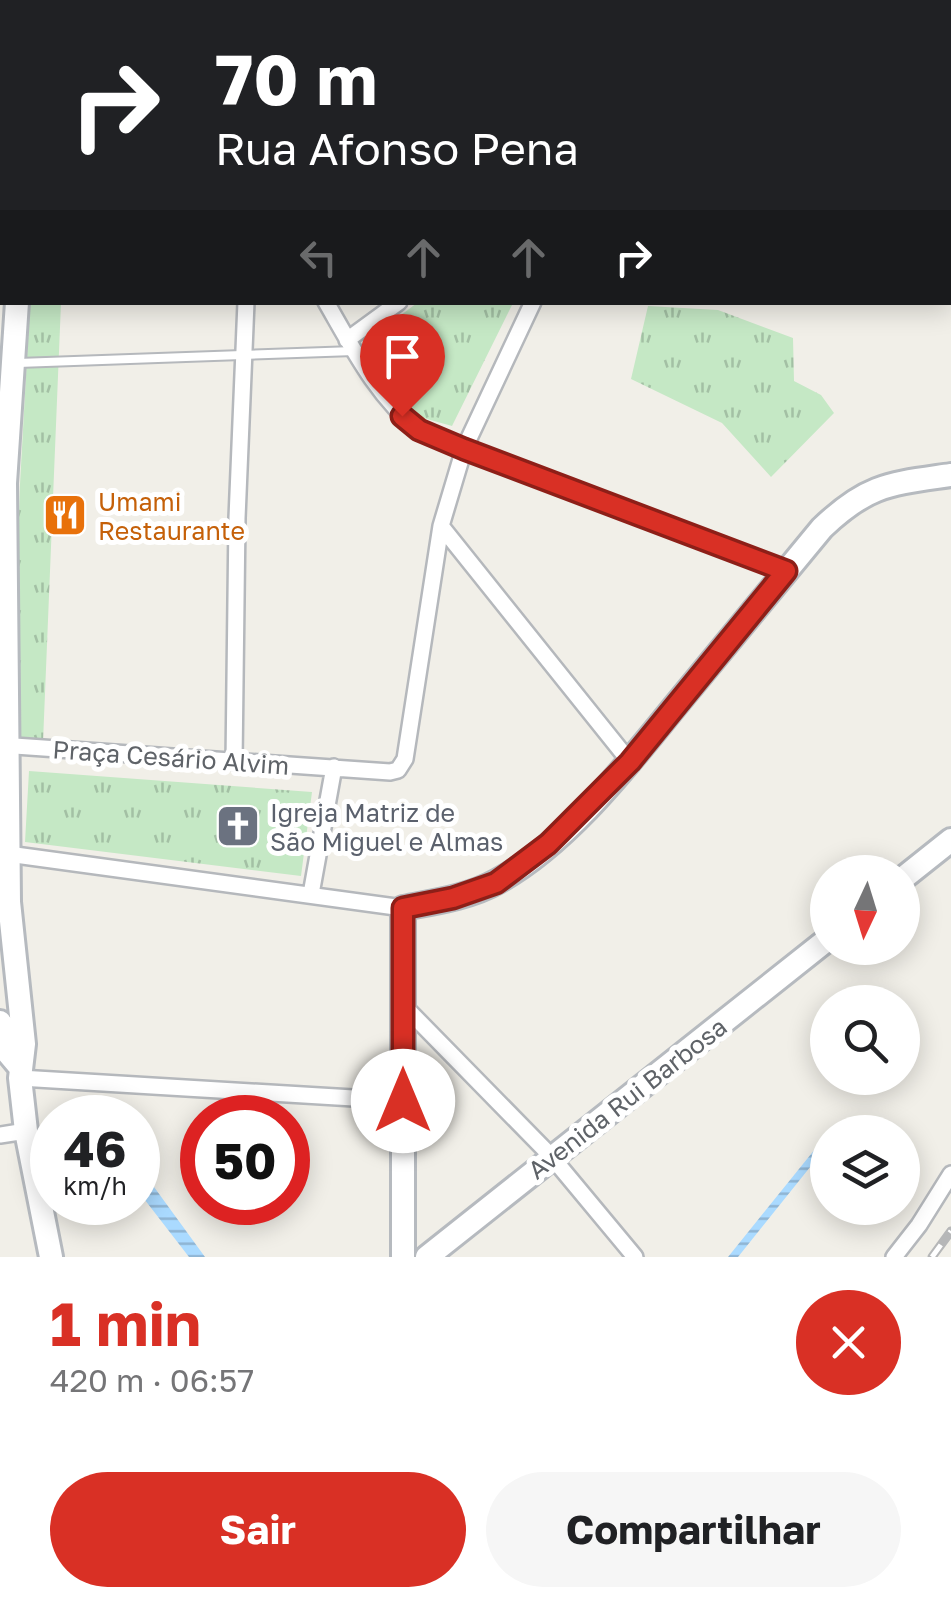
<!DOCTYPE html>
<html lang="pt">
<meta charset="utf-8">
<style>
:root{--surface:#fff;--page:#f6f6f6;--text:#202124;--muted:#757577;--accent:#d93025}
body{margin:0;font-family:"Golos Text",sans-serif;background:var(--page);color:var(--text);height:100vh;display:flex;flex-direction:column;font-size:38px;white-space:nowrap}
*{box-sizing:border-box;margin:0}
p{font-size:32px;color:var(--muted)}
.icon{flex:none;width:55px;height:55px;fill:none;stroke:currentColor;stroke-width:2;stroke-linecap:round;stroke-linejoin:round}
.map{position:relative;height:1257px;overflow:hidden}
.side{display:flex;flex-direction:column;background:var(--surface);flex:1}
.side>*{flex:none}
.top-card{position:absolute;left:0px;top:0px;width:952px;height:305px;box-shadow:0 5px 25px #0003;background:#202124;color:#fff;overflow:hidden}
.needle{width:65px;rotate:184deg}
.controls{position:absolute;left:810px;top:855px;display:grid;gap:20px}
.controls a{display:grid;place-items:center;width:110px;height:110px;border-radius:50%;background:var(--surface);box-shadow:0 5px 25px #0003;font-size:50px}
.speed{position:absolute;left:30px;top:1095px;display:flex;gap:20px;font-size:50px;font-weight:700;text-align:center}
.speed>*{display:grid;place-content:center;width:130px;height:130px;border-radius:50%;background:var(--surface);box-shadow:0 5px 25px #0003;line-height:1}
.speed small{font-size:25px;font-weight:400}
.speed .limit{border:15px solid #d22;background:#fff;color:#111}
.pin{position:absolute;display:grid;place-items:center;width:85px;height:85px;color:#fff;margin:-102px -42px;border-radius:50% 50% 50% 0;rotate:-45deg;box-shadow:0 0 10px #0007}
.pin .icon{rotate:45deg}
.me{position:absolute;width:110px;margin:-55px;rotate:0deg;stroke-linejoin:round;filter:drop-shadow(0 0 8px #0008)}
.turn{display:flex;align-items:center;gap:35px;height:210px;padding:0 50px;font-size:45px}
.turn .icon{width:130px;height:130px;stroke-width:2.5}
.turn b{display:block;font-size:70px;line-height:85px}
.lanes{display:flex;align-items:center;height:95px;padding:0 50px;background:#0003;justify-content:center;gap:50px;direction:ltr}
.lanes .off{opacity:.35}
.round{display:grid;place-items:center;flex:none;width:105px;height:105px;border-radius:52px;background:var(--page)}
.head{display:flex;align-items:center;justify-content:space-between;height:170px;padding:0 50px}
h1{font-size:60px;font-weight:700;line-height:75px;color:var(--accent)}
.cta{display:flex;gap:20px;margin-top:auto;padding:20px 50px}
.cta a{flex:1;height:115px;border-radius:60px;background:var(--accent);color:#fff;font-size:40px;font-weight:700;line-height:115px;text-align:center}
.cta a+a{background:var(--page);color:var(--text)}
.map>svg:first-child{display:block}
.grass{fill:url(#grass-tufts)}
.water{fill:url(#water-rules)}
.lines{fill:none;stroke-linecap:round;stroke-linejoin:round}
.lane-casing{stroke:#b5b8bc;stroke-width:12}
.street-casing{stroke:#b5b8bc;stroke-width:20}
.secondary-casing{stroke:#b6babf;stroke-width:28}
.lane{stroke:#fff;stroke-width:8}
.street{stroke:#fff;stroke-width:15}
.secondary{stroke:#fff;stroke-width:22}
.rail-casing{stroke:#b6b7b8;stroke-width:9}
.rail{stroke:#fff;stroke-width:5;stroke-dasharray:15;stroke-linecap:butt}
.route-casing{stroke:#8d1f18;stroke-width:25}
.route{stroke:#d93025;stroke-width:18}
.labels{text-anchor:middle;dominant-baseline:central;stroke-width:10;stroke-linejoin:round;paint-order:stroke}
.food-label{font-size:25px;fill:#c56008;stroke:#fff;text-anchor:start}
.street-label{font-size:25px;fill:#5f6368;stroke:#fff}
.worship-label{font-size:25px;fill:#5b616d;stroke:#fff;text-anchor:start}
</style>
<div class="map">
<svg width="951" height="1257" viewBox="0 0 951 1257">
<defs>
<pattern id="grass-tufts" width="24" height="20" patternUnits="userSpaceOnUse" patternTransform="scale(2.5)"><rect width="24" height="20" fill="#c5e8c5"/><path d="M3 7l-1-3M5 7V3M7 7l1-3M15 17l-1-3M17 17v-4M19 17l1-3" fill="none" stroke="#a3c0a4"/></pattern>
<pattern id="water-rules" width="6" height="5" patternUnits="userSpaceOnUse" patternTransform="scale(2.5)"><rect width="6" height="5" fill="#aadaff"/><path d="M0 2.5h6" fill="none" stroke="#8eb4d2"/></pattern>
</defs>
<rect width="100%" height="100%" fill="#f1efe8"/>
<path class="grass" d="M30 303H61L43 742 12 739 20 484Z
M417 303H513L452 426 416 416 400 406 364 343Z
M648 306 718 310 793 338 794 381 821 395 834 413 771 477 722 423 631 379Z
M29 771 312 792 301 876 25 842Z"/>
<path class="water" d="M828 1133 827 1146 738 1257H728Z
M138 1165 205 1257H189L138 1191Z"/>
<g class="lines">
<g class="lane-casing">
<path id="lane" d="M802 0 806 2
M18 363 354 351"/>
</g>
<g class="street-casing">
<path id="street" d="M111 0 113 2
M459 0 460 2
M65 2 66 0
M688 2 690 0
M934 2 936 0
M950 192H951
M950 283H951
M0 295H2
M326 302C352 347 377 397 419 430L786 571
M347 340 399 302
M441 526 630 762
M0 745 390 772 398 770 405 759 441 526 464 449 533 302
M234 762 237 518 246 302
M8 854 403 908
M311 894 334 767
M403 1005 551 1156 635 1257
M20 1078 403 1101
M0 1135 26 1131
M894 1257 919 1225 951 1174"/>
</g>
<g class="secondary-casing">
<path id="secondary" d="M22 2 23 0
M0 95 2 78
M0 117 2 121
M17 302 5 483 9 902 24 1044 20 1078 26 1131 51 1257
M902 879 951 840
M0 1022 4 1048 19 1066
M403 1257V908C435 902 470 897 498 881 567 843 627 765 676 705 725 646 773 587 822 528 868 484 890 484 951 475
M427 1257 828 939"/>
</g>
<use href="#lane" class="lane"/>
<use href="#street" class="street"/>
<use href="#secondary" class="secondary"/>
<g class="rail-casing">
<path id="rail" d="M932 1257 951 1231"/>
</g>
<use href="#rail" class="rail"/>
</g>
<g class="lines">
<g class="route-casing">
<path id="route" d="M402 416 419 430 464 449 786 571 630 762 548 844 496 883 453 898 403 908V1101"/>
</g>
<use href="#route" class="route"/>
</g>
<defs>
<g id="restaurant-square" transform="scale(2.25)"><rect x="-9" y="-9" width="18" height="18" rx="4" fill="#e8710a" stroke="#fff"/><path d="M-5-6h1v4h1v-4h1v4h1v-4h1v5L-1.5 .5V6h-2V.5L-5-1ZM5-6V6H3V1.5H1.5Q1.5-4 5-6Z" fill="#fff"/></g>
<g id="church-square" transform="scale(2.25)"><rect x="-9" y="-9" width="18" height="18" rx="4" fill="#6b7280" stroke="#fff"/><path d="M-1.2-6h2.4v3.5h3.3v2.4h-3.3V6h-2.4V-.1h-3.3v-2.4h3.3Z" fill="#fff"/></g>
</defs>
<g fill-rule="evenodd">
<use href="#restaurant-square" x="65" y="515"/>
<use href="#church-square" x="238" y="826"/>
</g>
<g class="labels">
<g class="food-label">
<text x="98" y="501">Umami<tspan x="98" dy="29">Restaurante</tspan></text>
</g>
<g class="street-label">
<text transform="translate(171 757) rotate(4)">Praça Cesário Alvim</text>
<text transform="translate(627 1098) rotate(-38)">Avenida Rui Barbosa</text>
</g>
<g class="worship-label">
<text x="270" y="812">Igreja Matriz de<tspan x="270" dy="29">São Miguel e Almas</tspan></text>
</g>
</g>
</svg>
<div class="controls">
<a><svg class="needle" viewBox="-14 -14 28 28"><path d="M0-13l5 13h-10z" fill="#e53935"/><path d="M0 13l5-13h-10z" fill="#757577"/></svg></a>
<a><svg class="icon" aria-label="search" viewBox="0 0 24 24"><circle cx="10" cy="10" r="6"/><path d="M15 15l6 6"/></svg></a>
<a><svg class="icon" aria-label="layers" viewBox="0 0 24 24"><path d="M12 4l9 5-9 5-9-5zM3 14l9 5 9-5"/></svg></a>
</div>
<div class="speed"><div>46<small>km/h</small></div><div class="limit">50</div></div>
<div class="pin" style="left:402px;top:416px;background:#d93025"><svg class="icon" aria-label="arrive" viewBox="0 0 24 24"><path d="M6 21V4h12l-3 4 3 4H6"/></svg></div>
<svg class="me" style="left:403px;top:1101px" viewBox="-20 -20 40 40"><circle r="19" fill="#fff"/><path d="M0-13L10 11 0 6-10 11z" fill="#d93025"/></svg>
<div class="top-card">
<div class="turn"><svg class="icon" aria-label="right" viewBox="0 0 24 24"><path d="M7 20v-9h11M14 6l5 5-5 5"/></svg><div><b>70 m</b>Rua Afonso Pena</div></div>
<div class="lanes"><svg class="icon off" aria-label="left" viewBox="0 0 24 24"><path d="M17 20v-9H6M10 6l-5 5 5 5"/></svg><svg class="icon off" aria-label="ahead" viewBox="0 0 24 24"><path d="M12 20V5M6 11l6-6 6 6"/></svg><svg class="icon off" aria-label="ahead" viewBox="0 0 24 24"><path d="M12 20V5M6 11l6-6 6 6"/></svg><svg class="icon" aria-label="right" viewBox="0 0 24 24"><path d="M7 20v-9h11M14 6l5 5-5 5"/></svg></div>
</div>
</div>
<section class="side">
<div class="head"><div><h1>1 min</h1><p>420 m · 06:57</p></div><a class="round" style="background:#d93025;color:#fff"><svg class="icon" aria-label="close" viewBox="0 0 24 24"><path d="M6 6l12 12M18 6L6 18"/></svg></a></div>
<div class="cta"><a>Sair</a><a>Compartilhar</a></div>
</section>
